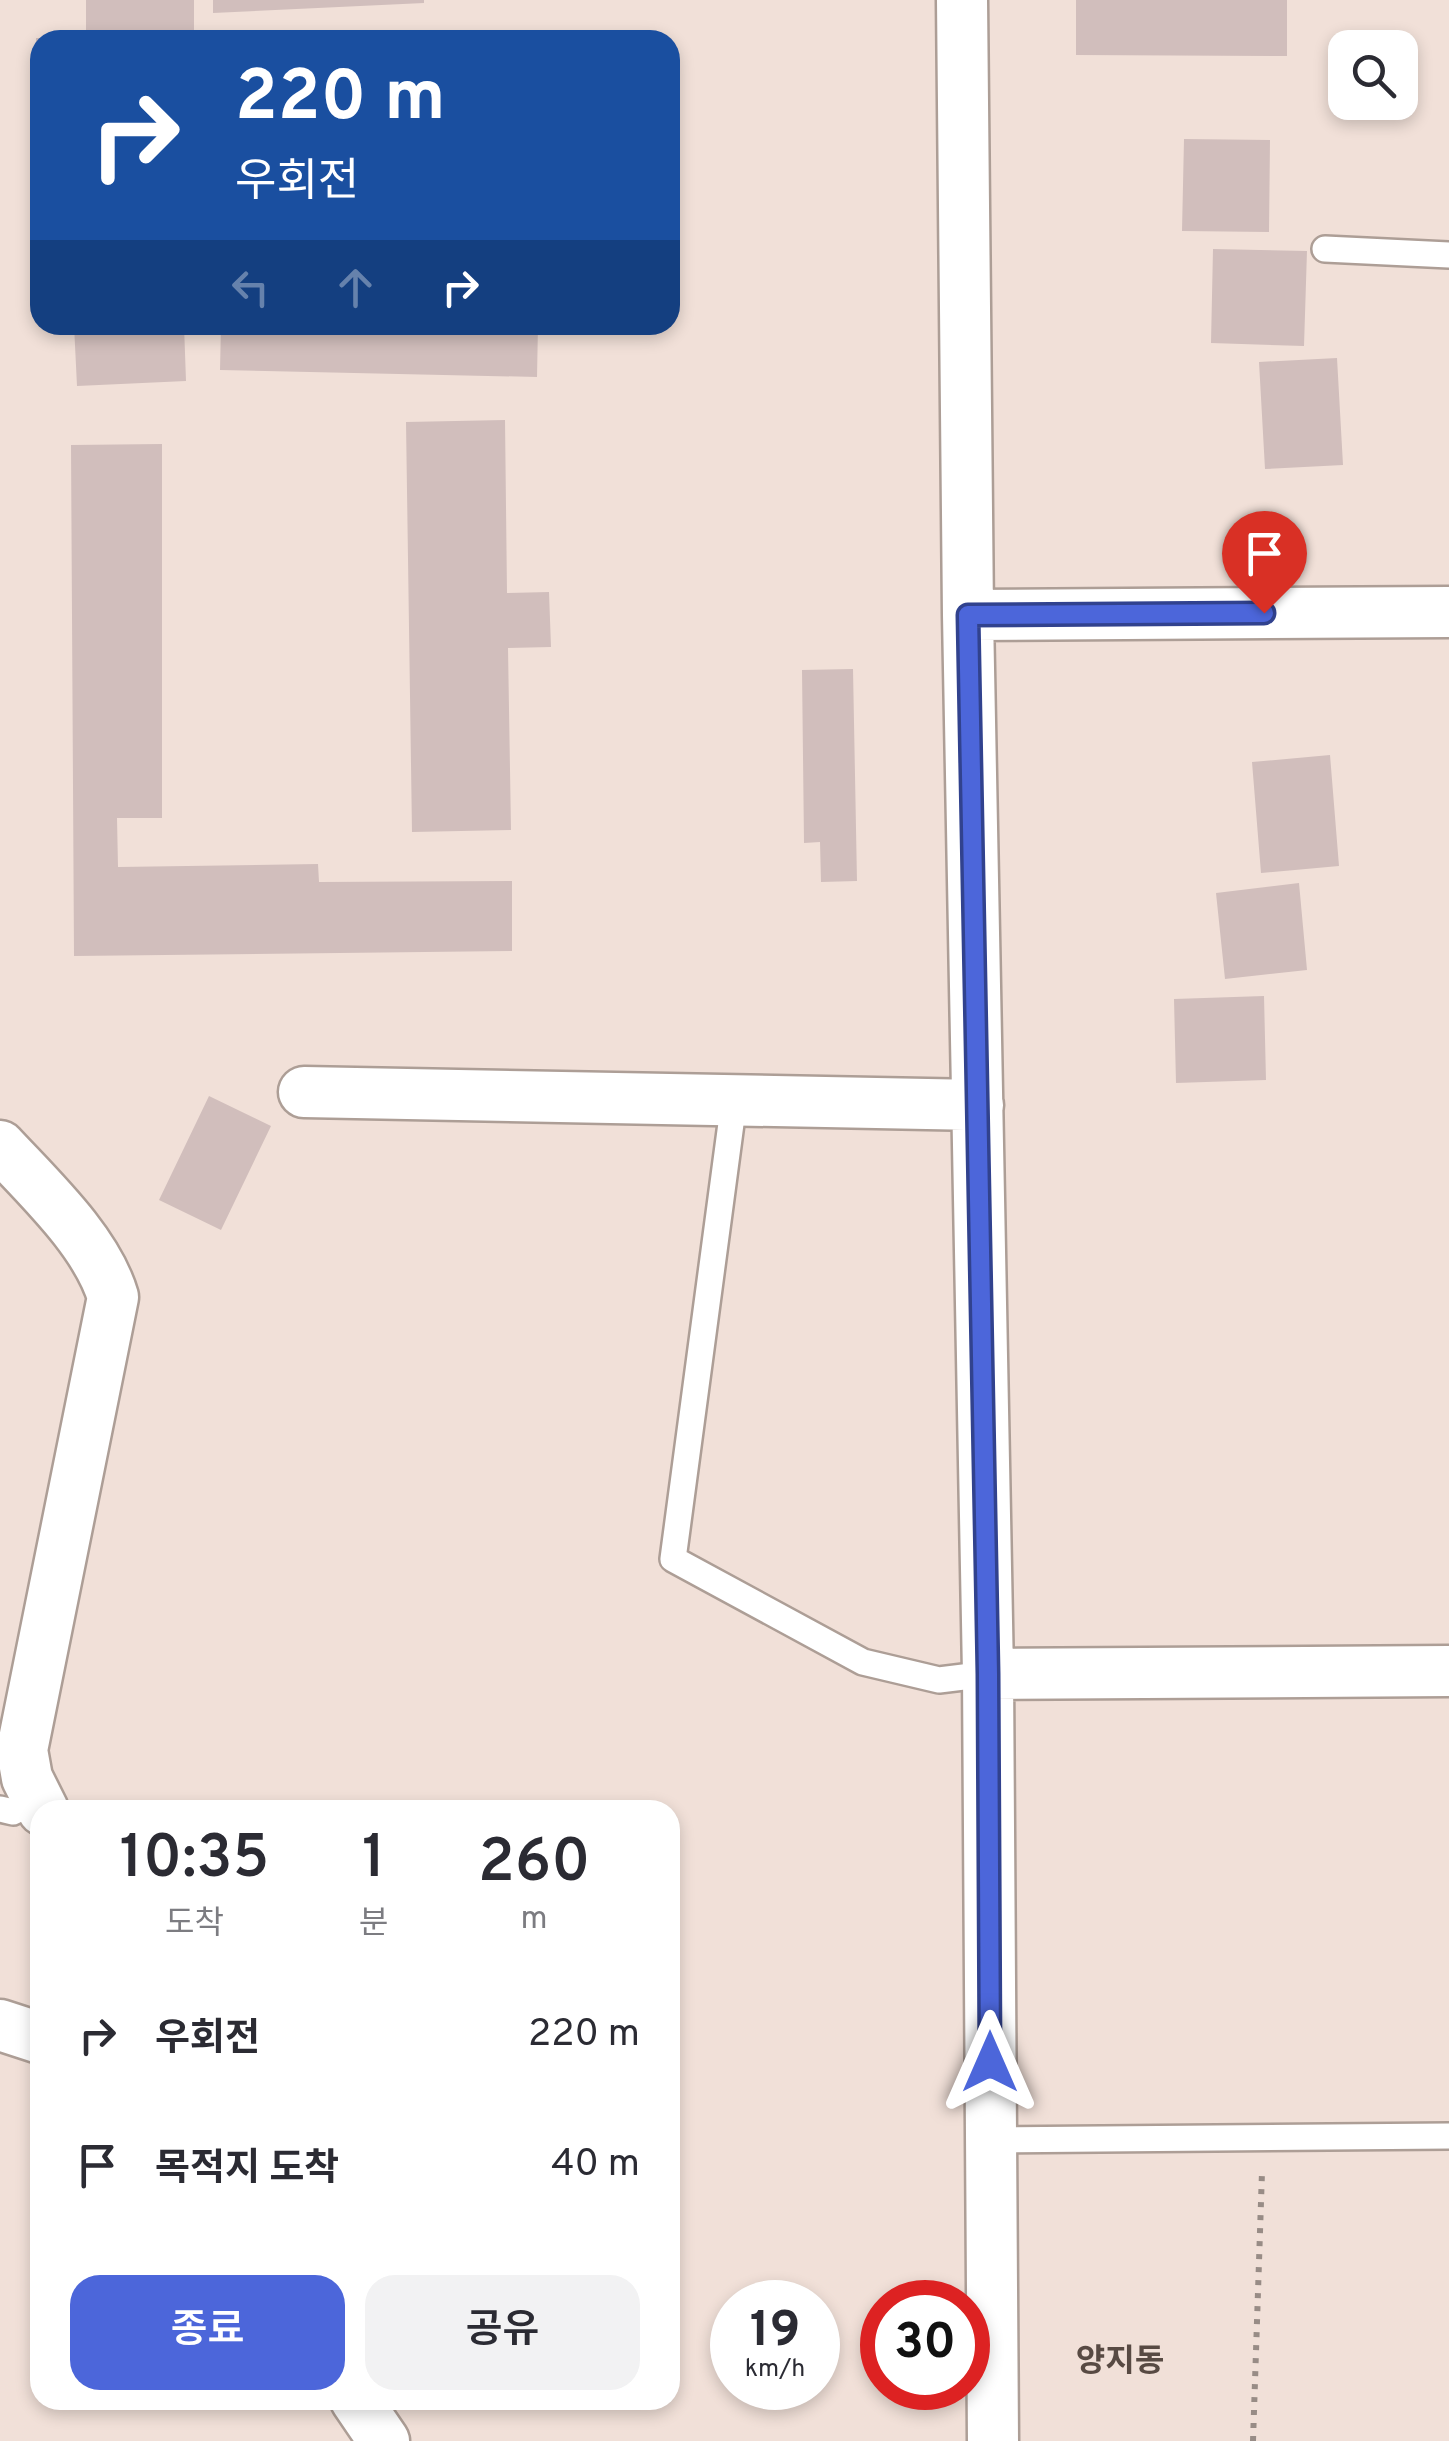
<!DOCTYPE html>
<html lang="ko">
<meta charset="utf-8">
<style>
:root{--surface:#fff;--page:#f2f2f3;--text:#2b2b33;--muted:#7c7c81;--accent:#4c66da}
body{margin:0;font-family:Overpass,"Noto Sans KR",sans-serif;background:var(--page);color:var(--text);height:100vh;display:flex;flex-direction:column;font-size:38px;white-space:nowrap}
*{box-sizing:border-box;margin:0}
p{font-size:32px;color:var(--muted)}
.icon{flex:none;width:55px;height:55px;fill:none;stroke:currentColor;stroke-width:2;stroke-linecap:round;stroke-linejoin:round}
.map{position:relative;flex:1;overflow:hidden}
.details{position:absolute;left:30px;top:1800px;width:650px;height:610px;display:flex;flex-direction:column;background:var(--surface);border-radius:30px;box-shadow:0 5px 15px #0003}
.details>*{flex:none}
.banner{position:absolute;left:30px;top:30px;width:650px;height:305px;border-radius:30px;box-shadow:0 5px 15px #0003;background:#1a4fa0;color:#fff;overflow:hidden}
.tools{position:absolute;left:1328px;top:30px;display:grid;gap:20px}
.tools a{display:grid;place-items:center;width:90px;height:90px;border-radius:20px;background:var(--surface);box-shadow:0 5px 15px #0003;font-size:50px}
.speed{position:absolute;left:710px;top:2280px;display:flex;gap:20px;font-size:50px;font-weight:700;text-align:center}
.speed>*{display:grid;place-content:center;width:130px;height:130px;border-radius:50%;background:var(--surface);box-shadow:0 5px 15px #0003;line-height:1}
.speed small{font-size:25px;font-weight:400}
.speed .limit{border:15px solid #d22;background:#fff;color:#111}
.pin{position:absolute;display:grid;place-items:center;width:85px;height:85px;color:#fff;margin:-102px -42px;border-radius:50% 50% 50% 0;rotate:-45deg;box-shadow:0 0 10px #0007}
.pin .icon{rotate:45deg}
.me{position:absolute;width:110px;margin:-55px;rotate:0deg;stroke-linejoin:round;filter:drop-shadow(0 0 8px #0008)}
.turn{display:flex;align-items:center;gap:35px;height:210px;padding:0 40px;font-size:45px}
.turn .icon{width:130px;height:130px;stroke-width:2.5}
.turn b{display:block;font-size:70px;line-height:85px}
.lanes{display:flex;align-items:center;height:95px;padding:0 40px;background:#0003;justify-content:center;gap:50px;direction:ltr}
.lanes .off{opacity:.35}
.eta{display:flex;justify-content:space-evenly;align-items:center;height:170px;text-align:center}
.eta b{font-size:60px;font-weight:600;line-height:70px}
.action{display:flex;gap:20px;margin-top:auto;padding:20px 40px}
.action a{flex:1;height:115px;border-radius:30px;background:var(--accent);color:#fff;font-size:40px;font-weight:600;line-height:115px;text-align:center}
.action a+a{background:var(--page);color:var(--text)}
ul{padding:0;list-style:none}
li{display:flex;align-items:center;gap:30px;height:130px;padding:0 40px}
li div{flex:1}
li b{display:block;font-size:38px}
li em{font-style:normal}
.map>svg:first-child{display:block}
.building{fill:#d1bebc}
.lines{fill:none;stroke-linecap:round;stroke-linejoin:round}
.service-casing{stroke:#ad9e96;stroke-width:30}
.minor-casing{stroke:#ad9e96;stroke-width:55}
.path{stroke:#988c86;stroke-width:6;stroke-dasharray:5 8;stroke-linecap:butt}
.service{stroke:#fff;stroke-width:25}
.minor{stroke:#fff;stroke-width:50}
.route-casing{stroke:#31428e;stroke-width:25}
.route{stroke:#4c66da;stroke-width:18}
.labels{text-anchor:middle;dominant-baseline:central;stroke-width:9;stroke-linejoin:round;paint-order:stroke}
.neighbourhood-label{font-size:32px;font-weight:bold;fill:#584a43;stroke:#f1e0d8}
</style>
<div class="map">
<svg width="1449" height="2441" viewBox="0 0 1449 2441">
<rect width="100%" height="100%" fill="#f1e0d8"/>
<path class="building" d="M86 0H194V40H86Z
M213 0H424V3L213 13Z
M1076 0H1287V56L1076 55Z
M36 38H40V113H36Z
M30 129H40V259H30Z
M1184 139 1270 140 1269 232 1182 231Z
M1213 249 1307 251 1304 346 1211 343Z
M74 325H184L186 381 77 386Z
M221 325H538L537 377 220 370Z
M1337 358 1343 465 1265 469 1259 362Z
M505 420 507 593 549 592 551 647 508 648 511 830 412 832 406 422Z
M162 444V818H117L118 867 318 864 319 882 512 881V951L74 956 71 445Z
M853 669 857 881 821 882 820 842 804 843 802 670Z
M1330 755 1339 866 1261 873 1252 762Z
M1299 883 1307 970 1225 979 1216 893Z
M1264 996 1266 1080 1176 1083 1174 999Z
M209 1096 271 1126 221 1230 159 1200Z"/>
<g class="lines">
<g class="service-casing">
<path id="service" d="M1325 249 1449 255
M734 1101 673 1559 863 1662 939 1680 988 1674
M0 1809 13 1812 37 1799
M991 2140 1449 2136"/>
</g>
<g class="minor-casing">
<path id="minor" d="M962 0 968 615 988 1674 993 2441
M968 615 1449 612
M304 1092 978 1105
M0 1146C39 1188 97 1242 113 1297L22 1750 27 1778 43 1810
M988 1674 1449 1671
M0 2025 40 2038
M356 2400 384 2441"/>
</g>
<path class="path" d="M1253 2441 1262 2172"/>
<use href="#service" class="service"/>
<use href="#minor" class="minor"/>
</g>
<g class="lines">
<g class="route-casing">
<path id="route" d="M990 2062 988 1674 968 615 1264 613"/>
</g>
<use href="#route" class="route"/>
</g>
<g class="labels">
<g class="neighbourhood-label">
<text x="1120" y="2363">양지동</text>
</g>
</g>
</svg>
<div class="tools">
<a><svg class="icon" aria-label="search" viewBox="0 0 24 24"><circle cx="10" cy="10" r="6"/><path d="M15 15l6 6"/></svg></a>
</div>
<div class="speed"><div>19<small>km/h</small></div><div class="limit">30</div></div>
<div class="pin" style="left:1264px;top:613px;background:#d93025"><svg class="icon" aria-label="arrive" viewBox="0 0 24 24"><path d="M6 21V4h12l-3 4 3 4H6"/></svg></div>
<svg class="me" style="left:990px;top:2062px" viewBox="-20 -20 40 40"><path d="M0-17L14 15 0 8-14 15z" fill="#4c66da" stroke="#fff" stroke-width="4"/></svg>
<div class="banner">
<div class="turn"><svg class="icon" aria-label="right" viewBox="0 0 24 24"><path d="M7 20v-9h11M14 6l5 5-5 5"/></svg><div><b>220 m</b>우회전</div></div>
<div class="lanes"><svg class="icon off" aria-label="left" viewBox="0 0 24 24"><path d="M17 20v-9H6M10 6l-5 5 5 5"/></svg><svg class="icon off" aria-label="ahead" viewBox="0 0 24 24"><path d="M12 20V5M6 11l6-6 6 6"/></svg><svg class="icon" aria-label="right" viewBox="0 0 24 24"><path d="M7 20v-9h11M14 6l5 5-5 5"/></svg></div>
</div>
<section class="details">
<div class="eta">
<div><b>10:35</b><p>도착</p></div>
<div><b>1</b><p>분</p></div>
<div><b>260</b><p>m</p></div>
</div>
<ul>
<li><svg class="icon" aria-label="right" viewBox="0 0 24 24"><path d="M7 20v-9h11M14 6l5 5-5 5"/></svg><div><b>우회전</b></div><em>220 m</em></li>
<li><svg class="icon" aria-label="arrive" viewBox="0 0 24 24"><path d="M6 21V4h12l-3 4 3 4H6"/></svg><div><b>목적지 도착</b></div><em>40 m</em></li>
</ul>
<div class="action"><a>종료</a><a>공유</a></div>
</section>
</div>
